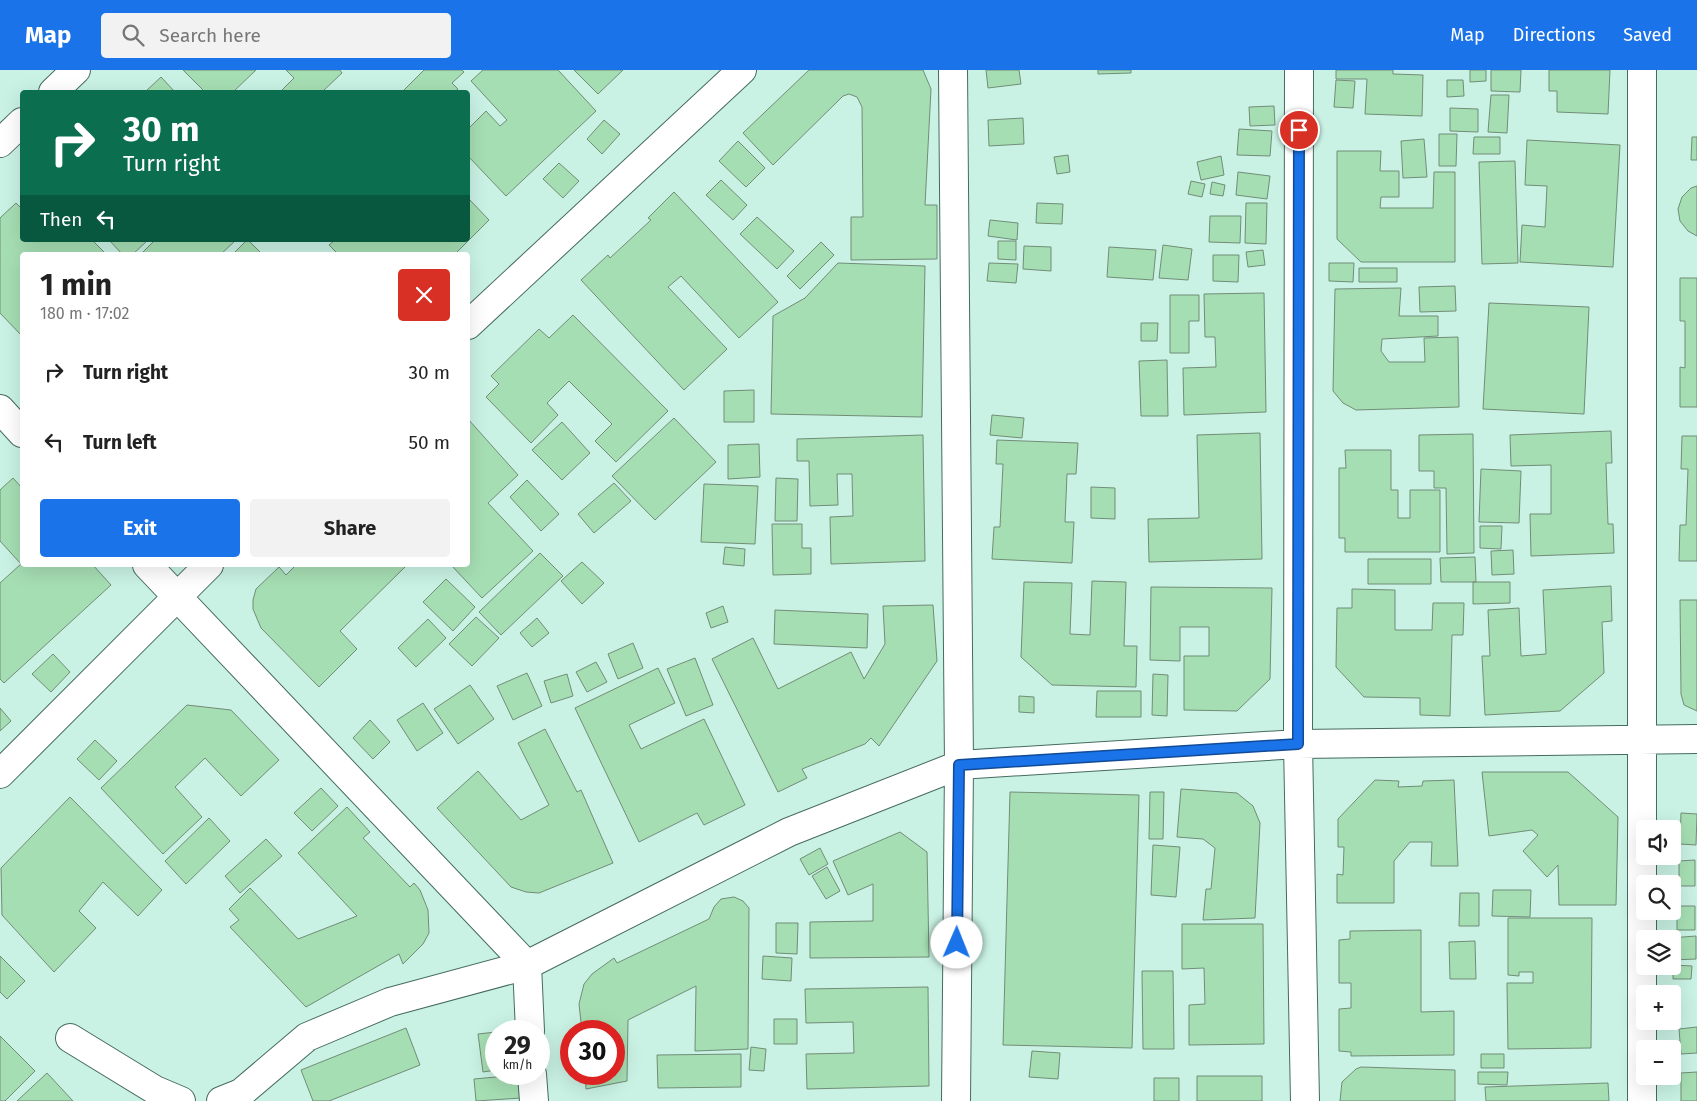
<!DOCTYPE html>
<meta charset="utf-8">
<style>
:root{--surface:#fff;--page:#f2f2f2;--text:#222;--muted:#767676;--accent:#1a73e8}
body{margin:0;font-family:"Fira Sans",sans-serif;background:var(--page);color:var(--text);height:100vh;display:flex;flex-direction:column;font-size:19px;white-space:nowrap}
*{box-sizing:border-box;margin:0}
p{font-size:16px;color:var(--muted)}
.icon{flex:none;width:28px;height:28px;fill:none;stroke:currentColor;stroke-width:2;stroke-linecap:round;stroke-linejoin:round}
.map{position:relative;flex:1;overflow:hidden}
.side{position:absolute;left:20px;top:182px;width:450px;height:315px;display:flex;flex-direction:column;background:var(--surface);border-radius:5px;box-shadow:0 5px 20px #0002}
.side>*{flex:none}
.banner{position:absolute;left:20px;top:20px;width:450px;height:152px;border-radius:5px;box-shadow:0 5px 20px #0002;background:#0b6e4f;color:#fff;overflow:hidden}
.tools{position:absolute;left:1636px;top:750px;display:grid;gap:10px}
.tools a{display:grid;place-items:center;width:45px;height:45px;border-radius:5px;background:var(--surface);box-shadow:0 5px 20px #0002;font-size:25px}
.speed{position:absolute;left:485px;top:950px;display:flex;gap:10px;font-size:25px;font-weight:700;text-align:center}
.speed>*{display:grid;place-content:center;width:65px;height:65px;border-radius:50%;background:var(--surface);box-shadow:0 5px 20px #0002;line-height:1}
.speed small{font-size:12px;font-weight:400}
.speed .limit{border:8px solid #d22;background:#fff;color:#111}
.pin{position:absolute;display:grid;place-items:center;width:42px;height:42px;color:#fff;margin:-21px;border:2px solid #fff;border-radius:50%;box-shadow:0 1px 5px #0007}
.me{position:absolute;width:55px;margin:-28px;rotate:1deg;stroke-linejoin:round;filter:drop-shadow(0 0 4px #0008)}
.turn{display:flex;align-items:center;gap:18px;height:105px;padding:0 20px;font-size:22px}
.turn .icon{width:65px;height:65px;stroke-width:2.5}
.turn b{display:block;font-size:35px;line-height:42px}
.then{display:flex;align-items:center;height:48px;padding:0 20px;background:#0003;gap:10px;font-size:19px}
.round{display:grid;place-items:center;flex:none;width:52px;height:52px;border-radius:5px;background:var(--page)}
.headline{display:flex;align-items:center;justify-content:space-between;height:85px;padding:0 20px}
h1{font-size:30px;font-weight:700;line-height:38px}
.primary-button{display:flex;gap:10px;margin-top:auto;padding:10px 20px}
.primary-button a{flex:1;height:58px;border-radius:5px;background:var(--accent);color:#fff;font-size:20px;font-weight:700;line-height:58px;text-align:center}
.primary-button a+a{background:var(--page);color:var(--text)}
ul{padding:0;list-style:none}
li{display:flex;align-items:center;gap:15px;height:70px;padding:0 20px}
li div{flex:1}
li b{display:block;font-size:19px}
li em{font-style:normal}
header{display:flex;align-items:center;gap:30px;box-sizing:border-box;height:70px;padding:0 25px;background:var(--accent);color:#fff}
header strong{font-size:24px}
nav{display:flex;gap:28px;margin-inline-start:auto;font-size:18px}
.search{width:350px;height:45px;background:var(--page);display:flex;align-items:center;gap:12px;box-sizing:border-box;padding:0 18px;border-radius:5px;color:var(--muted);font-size:19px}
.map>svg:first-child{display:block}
.building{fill:#a6deb3;stroke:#718d77}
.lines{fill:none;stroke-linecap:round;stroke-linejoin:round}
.minor-casing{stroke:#466b60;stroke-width:30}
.minor{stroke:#fff;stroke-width:28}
.route-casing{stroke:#114b97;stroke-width:12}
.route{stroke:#1a73e8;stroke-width:9}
</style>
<header>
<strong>Map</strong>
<div class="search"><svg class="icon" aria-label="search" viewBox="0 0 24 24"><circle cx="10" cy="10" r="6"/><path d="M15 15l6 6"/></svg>Search here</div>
<nav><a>Map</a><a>Directions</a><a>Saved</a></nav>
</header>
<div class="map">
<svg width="1697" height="1031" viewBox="0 0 1697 1031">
<rect width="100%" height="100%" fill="#c9f2e4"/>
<path class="building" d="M183 0H256L233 22H205Z
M286 0H340L342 3 322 22H280L294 8Z
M424 0H462L464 2 452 13 458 19 454 22H402Z
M483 0H558L596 41 506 126 468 86V59L486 41 500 56 507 50 471 11Z
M574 0H623L598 24Z
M809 0H923L931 19 925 135H937V189L851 190V147H863L862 37 857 27 849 24 843 26 773 95 743 63Z
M986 0H1019L1021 14 988 18Z
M1098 0H1131V3L1098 4Z
M1336 0H1393V4L1423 5 1422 46 1365 44 1367 9H1336Z
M1470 0H1486V11L1470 12Z
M1491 0H1521L1520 22 1491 21Z
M1549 0H1610L1608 44 1557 42V21H1549Z
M161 7 175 22H145Z
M1336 10 1355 11 1353 38 1334 37Z
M1447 10H1463L1464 26 1447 27Z
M1491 25H1509L1507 63 1488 62Z
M1274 36 1275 55 1250 56 1249 37Z
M1450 38 1478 39V62L1450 61Z
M1023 48 1024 74 989 76 988 50Z
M604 50 620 64 602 84 587 69Z
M1239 59 1272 61 1270 86 1237 85Z
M1439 64H1457L1456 96H1439Z
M1474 67H1500V84H1473Z
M1692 67H1697V90H1691Z
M1424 69 1427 107 1403 108 1401 71Z
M1527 70 1620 75 1613 197 1520 192 1522 155 1545 157 1547 116 1525 115Z
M738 71 765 98 746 117 719 91Z
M1337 81H1381L1380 101H1399V127H1381L1380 138H1433L1434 102H1455V192H1361L1337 169Z
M1068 85 1070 102 1057 104 1054 87Z
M1221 86 1224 105 1201 110 1197 92Z
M1515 91 1518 193 1482 194 1479 92Z
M559 93 579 111 563 128 543 109Z
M1238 102 1270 106 1267 129 1236 125Z
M721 110 747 135 733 150 706 125Z
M1191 111 1205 114 1202 127 1188 124Z
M1212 112 1225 115 1223 126 1210 124Z
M1697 116V166L1688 161 1680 151 1678 139 1682 127 1691 118Z
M674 122 778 232 739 268 681 206 668 217 727 279 684 320 581 210 608 185 610 188 651 150 648 148Z
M468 128 489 150 454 185H339L329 175 335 170H468Z
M16 133 22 139V170H92L107 185H22V266L0 243V148Z
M1037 133 1063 134 1062 154 1036 153Z
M1246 133H1267L1266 174 1245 173Z
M1210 146H1241L1240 173 1209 172Z
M757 147 794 181 777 199 740 164Z
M990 150 1018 153 1017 170 988 166Z
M109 170H148L132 185H123Z
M155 170H236L220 185H140Z
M248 170 263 185H232L247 170Z
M998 171H1016V190L998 189Z
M821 172 834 185 800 219 787 206Z
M1163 175 1192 179 1188 210 1159 208Z
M1024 176 1051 177V201L1023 199Z
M1109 177 1156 180 1153 210 1107 207Z
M1263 180 1265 195 1248 197 1246 182Z
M1213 185H1239L1238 212 1213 211Z
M838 193 925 196 922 347 771 344 773 246 805 228Z
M989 193 1018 194 1016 213 987 211Z
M1329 193H1354L1353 212 1329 211Z
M1359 198H1397V212H1359Z
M1680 208H1697V337H1680V297L1685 298V251H1680Z
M1455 216 1456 241 1420 242 1419 217Z
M1401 218 1399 246H1438V266L1382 269 1381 281 1389 292H1425L1424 268 1458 267 1459 337 1356 340 1343 333 1333 321 1335 219Z
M1264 223 1266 342 1184 345 1183 298 1216 297 1215 267H1205L1204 224Z
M1170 225H1199V251H1189V283H1170Z
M1489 233 1589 237 1584 344 1483 339Z
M573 245 668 341 616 392 595 371 612 354 569 311 547 333 558 345 531 373 486 327 499 314 491 306 539 259 549 268Z
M1141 253H1158L1157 271H1141Z
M1167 290 1168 346H1141L1139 291Z
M754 320V352H724V321Z
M992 345 1024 348 1022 368 990 365Z
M674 348 716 392 655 450 612 406Z
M468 349 518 405 488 433 533 481 482 528 451 495H468Z
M562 352 590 383 562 410 532 380Z
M1611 361 1612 393H1606L1608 454H1613L1614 483 1531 486 1530 444H1551V395L1511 396 1510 365Z
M1260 363 1262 489 1149 492 1148 449 1199 448 1197 365Z
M1473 364 1474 483 1447 484 1446 418H1434V401H1419V365Z
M923 365 925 491 831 494 830 447 853 446 852 404H837L838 435 810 436 809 391H797V369Z
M1682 366H1697V491H1679L1680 455H1686L1688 399H1681Z
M997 370 1078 373 1076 404H1067L1065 452H1074L1072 493 992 489 994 457H1000L1003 394H996Z
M759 374 760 407 728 409V375Z
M1345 380H1391V420H1398V448H1410V420H1440V482H1345V468H1339V398H1346Z
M1481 399 1521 401 1519 453 1479 452Z
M13 408 22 418V495H93L111 515 4 613 0 609V513L21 494 0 471V420Z
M776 408 798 409 797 451H775Z
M527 410 559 444 541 461 510 427Z
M614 413 631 431 594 463 578 444Z
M704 414 758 416 755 474 701 472Z
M1091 417 1115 418V449L1091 448Z
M772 454H802V478H811V504L773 505Z
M1480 456H1502L1501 479 1480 478Z
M725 477 745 479 744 496 723 494Z
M1513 480 1514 504 1492 505 1491 481Z
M540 483 563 506 501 565 479 542Z
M1475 487 1476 512H1441L1440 488Z
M1368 489H1431V514H1368Z
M582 492 604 513 582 534 561 511Z
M296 495H407L340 561 357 579 319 617 261 558 253 539V530L256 519 279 497 286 505Z
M446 509 475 537 453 561 423 532Z
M1092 511 1126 512 1124 576H1137L1136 617 1052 615 1021 587 1024 512 1072 513 1070 564 1090 565Z
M1473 512H1510V533L1473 534Z
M1611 516 1612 551 1602 552 1604 603 1560 641 1485 645 1482 586H1490L1488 540 1519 538 1521 586 1546 584 1543 520Z
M1151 517 1272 518 1270 609 1237 641 1184 640V586H1209V557H1180V591L1150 590Z
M1352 519 1395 520V560H1432L1433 533H1464L1463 565H1452L1450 646 1420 645V628L1364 627 1336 597 1337 538H1352Z
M1680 530H1697V641L1684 635 1681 624Z
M933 535 937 591 879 676 871 668 865 674 802 699 807 708 778 722 712 589 753 568 778 619 851 582 864 609 885 574 883 536Z
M723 536 728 552 711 558 706 543Z
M775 540 868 544 867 578 774 574Z
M476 547 499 568 472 596 449 574Z
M537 548 549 563 532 577 520 563Z
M428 549 446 568 416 597 398 578Z
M633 573 643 598 618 609 608 584Z
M53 584 70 602 51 622 32 604Z
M695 588 713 635 686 646 667 599Z
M596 592 607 612 587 622 576 602Z
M658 598 675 633 629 655 641 679 704 649 745 735 704 755 697 743 639 772 575 638Z
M527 603 542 636 513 650 497 616Z
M567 604 573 626 551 633 544 611Z
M1153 604 1168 605 1167 646 1152 645Z
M470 615 494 649 458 674 434 639Z
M1097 621H1141V647H1096Z
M1019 626 1034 627V643L1019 642Z
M423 633 443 663 417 681 397 650Z
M187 635 231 640 279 690 241 726 205 688 175 717 202 747 163 784 101 718Z
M0 638 11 651 0 661Z
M370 650 390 672 373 689 353 668Z
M545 659 577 722 581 720 613 793 539 823 526 822 511 817 437 738 478 701 521 750 549 735 518 673Z
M95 670 117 691 99 710 77 689Z
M1482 702H1568L1618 747 1616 835H1559L1558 795 1547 807 1523 781 1538 765 1532 760 1489 766Z
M1375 710 1399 711 1398 717 1422 716 1423 711 1454 710 1458 796H1431L1432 772H1410L1394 791V833H1337V804L1343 805 1344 777H1338V749Z
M321 718 338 736 312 761 294 743Z
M1181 719 1237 723 1253 736 1260 753 1255 848 1203 850 1206 819H1211L1215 778 1203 769 1177 767Z
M1010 722 1139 725 1132 978 1003 975Z
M1150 722H1164L1163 769H1149Z
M70 727 162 820 138 846 103 812 79 841 96 858 54 902 2 845 1 798Z
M347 737 370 762 363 768 410 817 414 813 420 820 428 840 429 863 423 874 403 894 399 884 306 937 230 857 239 850 229 839 250 818 298 869 357 846 298 783Z
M1681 743 1697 744 1696 775 1680 774Z
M209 748 230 771 186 814 165 791Z
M900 762 927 782 929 887 810 888V852L873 851V814L848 825 833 791Z
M266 769 282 786 240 823 225 806Z
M1153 775 1180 777 1176 827 1151 825Z
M820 778 828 794 809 805 800 789Z
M1695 790V816H1679V791Z
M827 797 840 821 826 829 812 806Z
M1493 820H1531L1530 847 1492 846Z
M1460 823H1479V856H1459Z
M734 827 743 831 749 838 748 979 695 981 696 916 628 950 627 1011 586 1019 585 1004H614V961H582L579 934 584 914 592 904 614 888 617 893 709 849 714 837 721 829Z
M1677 836H1695V860H1677Z
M1508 848H1592L1591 978 1508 979 1507 913H1533V902H1519V906L1508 905Z
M776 853H798L797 884 776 883Z
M1182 854H1263L1264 974 1189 975V935L1205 934 1204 898 1182 899Z
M1421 860V942L1454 941V985L1351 986V982L1339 981V939L1351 938V913H1339V870L1350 869V861Z
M1696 866V889L1672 890V869L1670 868Z
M1475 871 1476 909H1450L1449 872Z
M0 886 25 911 7 929 0 922Z
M763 886 792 888 791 911 762 909Z
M1673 895 1692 896 1691 909H1673Z
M1142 901H1173L1174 979H1143Z
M928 917 929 1016 807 1019 806 984 854 983 853 952 806 953 805 919Z
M774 949H797V974H774Z
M1697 957V983L1681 984 1679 959Z
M406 958 420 995 329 1031H313L301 1000Z
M496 962V1000L483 1002 478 964Z
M0 966 35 1001 5 1031H0Z
M751 977 766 979 764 1001 749 1000Z
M1032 981 1060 983 1058 1009 1029 1007Z
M741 984V1017L658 1018 657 985Z
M1481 984H1504V998H1481Z
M1361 997 1455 1000V1031H1340L1342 1012 1356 999Z
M1478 1002H1508L1507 1015 1478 1014Z
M1697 1002V1031H1681V1003Z
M47 1003 73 1031H17Z
M518 1005 521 1028 476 1031 474 1009Z
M1197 1006H1262V1031H1197Z
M1154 1008H1179V1031H1154Z
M1608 1013 1609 1031H1486L1485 1017Z"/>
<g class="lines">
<g class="minor-casing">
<path id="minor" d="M953 0 959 695 956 1031
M1299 0 1298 674 1305 1031
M1642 0V1031
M53 22 76 0
M0 73 22 52
M468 255 742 0
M0 339 22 363
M147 495 527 895 530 961
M0 704 209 495
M70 968 155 1020 181 1031
M532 1004 534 1031
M221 1031 241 1023 307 967 390 932 527 895 789 762 959 695 1298 674 1697 669"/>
</g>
<use href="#minor" class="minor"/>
</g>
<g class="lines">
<g class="route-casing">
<path id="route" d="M957 873 959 695 1298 674 1299 60"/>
</g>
<use href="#route" class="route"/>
</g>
</svg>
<div class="tools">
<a><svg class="icon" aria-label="sound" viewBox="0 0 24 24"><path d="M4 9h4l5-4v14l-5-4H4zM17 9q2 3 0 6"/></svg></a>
<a><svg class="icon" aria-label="search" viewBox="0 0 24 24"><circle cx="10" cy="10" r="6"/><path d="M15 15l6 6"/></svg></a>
<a><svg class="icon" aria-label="layers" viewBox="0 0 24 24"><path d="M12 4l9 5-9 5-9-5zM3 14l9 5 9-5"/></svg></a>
<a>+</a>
<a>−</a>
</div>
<div class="speed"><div>29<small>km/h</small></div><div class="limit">30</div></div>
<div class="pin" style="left:1299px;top:60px;background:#d93025"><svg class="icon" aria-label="arrive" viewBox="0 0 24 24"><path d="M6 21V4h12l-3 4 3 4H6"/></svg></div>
<svg class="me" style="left:957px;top:873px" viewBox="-20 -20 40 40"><circle r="19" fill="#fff"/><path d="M0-13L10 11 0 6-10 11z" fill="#1a73e8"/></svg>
<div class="banner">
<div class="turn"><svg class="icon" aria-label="right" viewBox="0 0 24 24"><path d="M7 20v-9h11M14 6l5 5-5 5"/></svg><div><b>30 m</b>Turn right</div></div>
<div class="then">Then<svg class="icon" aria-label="left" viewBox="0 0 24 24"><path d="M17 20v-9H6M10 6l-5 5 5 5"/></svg></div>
</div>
<section class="side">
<div class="headline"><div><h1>1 min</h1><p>180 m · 17:02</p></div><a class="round" style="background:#d93025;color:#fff"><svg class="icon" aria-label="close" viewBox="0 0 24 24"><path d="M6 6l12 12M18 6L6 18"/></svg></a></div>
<ul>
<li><svg class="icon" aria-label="right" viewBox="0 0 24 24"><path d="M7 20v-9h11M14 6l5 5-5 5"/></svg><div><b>Turn right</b></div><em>30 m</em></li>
<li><svg class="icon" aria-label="left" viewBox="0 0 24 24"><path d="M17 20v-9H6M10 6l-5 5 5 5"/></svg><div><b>Turn left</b></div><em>50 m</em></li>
</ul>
<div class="primary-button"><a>Exit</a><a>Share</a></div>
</section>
</div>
